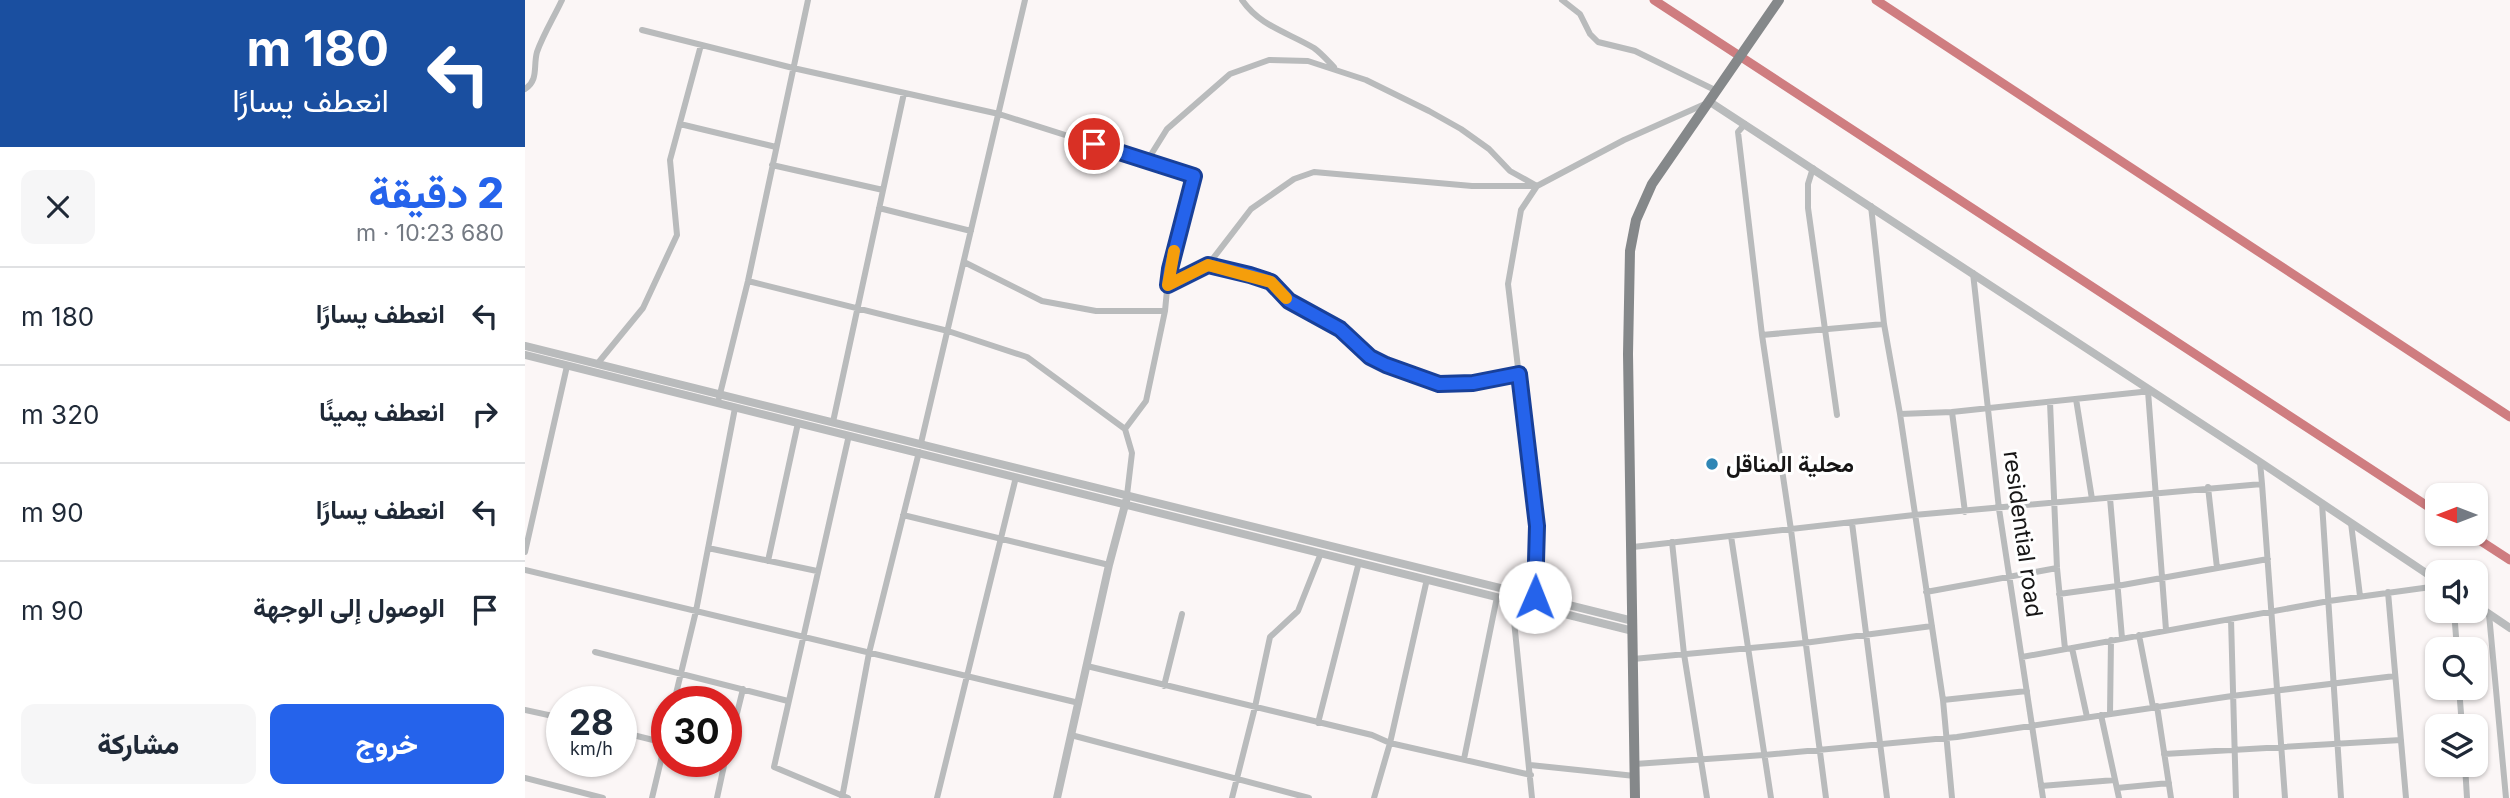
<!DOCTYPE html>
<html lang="ar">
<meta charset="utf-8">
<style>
:root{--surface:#fff;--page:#f6f6f7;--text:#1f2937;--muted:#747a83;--line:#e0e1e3;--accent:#2563eb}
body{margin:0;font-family:Inter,Vazirmatn,sans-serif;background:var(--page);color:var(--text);direction:rtl;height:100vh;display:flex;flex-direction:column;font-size:26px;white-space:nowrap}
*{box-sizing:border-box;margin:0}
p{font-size:23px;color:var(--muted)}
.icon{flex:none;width:38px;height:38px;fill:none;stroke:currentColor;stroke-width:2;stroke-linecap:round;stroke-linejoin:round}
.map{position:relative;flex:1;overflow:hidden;direction:ltr}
.side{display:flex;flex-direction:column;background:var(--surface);width:525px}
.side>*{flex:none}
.guide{background:#1a4fa0;color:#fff;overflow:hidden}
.needle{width:46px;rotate:270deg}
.buttons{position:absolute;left:1900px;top:483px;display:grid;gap:14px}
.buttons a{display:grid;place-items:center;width:63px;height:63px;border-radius:14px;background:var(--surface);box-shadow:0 2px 5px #0004;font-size:35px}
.speed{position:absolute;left:21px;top:686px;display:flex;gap:14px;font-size:35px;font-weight:700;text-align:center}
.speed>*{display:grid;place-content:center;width:91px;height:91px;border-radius:50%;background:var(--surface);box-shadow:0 2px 5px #0004;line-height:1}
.speed small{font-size:18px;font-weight:400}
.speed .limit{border:10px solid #d22;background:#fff;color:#111}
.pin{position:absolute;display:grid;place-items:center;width:60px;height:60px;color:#fff;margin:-30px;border:4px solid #fff;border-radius:50%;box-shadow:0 2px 7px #0007}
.me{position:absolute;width:77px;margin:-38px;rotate:1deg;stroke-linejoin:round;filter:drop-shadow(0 0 5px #0008)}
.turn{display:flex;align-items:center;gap:24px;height:147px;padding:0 21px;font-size:32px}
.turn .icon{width:91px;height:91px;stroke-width:2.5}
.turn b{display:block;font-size:49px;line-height:60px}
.round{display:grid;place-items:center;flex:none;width:74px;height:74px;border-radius:14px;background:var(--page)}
.overview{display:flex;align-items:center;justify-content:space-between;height:119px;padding:0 21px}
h1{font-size:42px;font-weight:800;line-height:52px;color:var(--accent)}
.action{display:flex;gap:14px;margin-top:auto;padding:14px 21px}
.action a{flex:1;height:80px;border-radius:14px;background:var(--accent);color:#fff;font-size:28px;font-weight:800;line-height:80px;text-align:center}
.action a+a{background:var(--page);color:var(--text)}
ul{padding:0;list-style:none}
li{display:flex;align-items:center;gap:21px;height:98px;padding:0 21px;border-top:2px solid var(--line)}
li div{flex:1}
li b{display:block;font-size:26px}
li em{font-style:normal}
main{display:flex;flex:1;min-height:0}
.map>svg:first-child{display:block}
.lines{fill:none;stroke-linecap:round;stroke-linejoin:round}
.canal{stroke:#cf7d80;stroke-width:9}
.minor{stroke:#b9bbbc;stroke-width:6}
.tertiary{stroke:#b9bbbc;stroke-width:8}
.primary{stroke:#85888a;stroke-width:10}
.route-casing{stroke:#184099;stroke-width:18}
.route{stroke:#2563eb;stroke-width:12}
.slow{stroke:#f59e0b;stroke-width:12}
.poi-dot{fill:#2f86b5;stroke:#fff;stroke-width:2.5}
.labels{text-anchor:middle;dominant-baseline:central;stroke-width:6;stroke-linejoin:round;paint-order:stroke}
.poi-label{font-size:23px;font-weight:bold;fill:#171616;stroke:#fff;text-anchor:start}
.street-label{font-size:23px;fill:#171616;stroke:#fff}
</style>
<main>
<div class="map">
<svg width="1985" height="798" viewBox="0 0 1985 798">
<rect width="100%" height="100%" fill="#fbf6f6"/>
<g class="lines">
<path class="canal" d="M1129 0 1913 513
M1351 0 1985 417
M1945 534 1985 560"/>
<path class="minor" d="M717 0C735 26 762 32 789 48 796 53 803 61 809 67
M1037 0 1055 14 1065 34 1073 42 1110 51 1192 91
M117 30 268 68 474 114 669 176 644 269 640 311 621 401 600 429 607 453 602 495
M0 89C14 80 8 66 12 52 18 35 29 17 37 0
M155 124 251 147
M1220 124 1213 132 1237 335 1266 530 1301 798
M622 161 642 129 705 74 744 60 783 61 841 80 904 111 936 129 964 149 985 171 1012 186
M247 165 358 190
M1288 168 1283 184V208L1312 415
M1346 206 1359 324 1375 414 1418 700 1427 798
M354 208 446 231
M439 262 517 301 571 311H640
M683 265 725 275 746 282 764 301 815 329 845 357 861 365 914 384 948 383 994 374
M1448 273 1474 509 1518 798
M223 281 423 331 502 357 600 429
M643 285 683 265 726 209 769 179 789 172 947 186H1010
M1237 335 1359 324
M73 363 118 308 152 235 145 160 176 45
M1623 391 1641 630
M194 398 223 281 283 0
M1551 399 1567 499
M1525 402 1532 568 1540 649
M1375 414 1427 412
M308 422 379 93
M396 443 500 0
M1737 484 1760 798
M1683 487 1692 568
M1585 498 1597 638
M1797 503 1816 798
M1440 512 1427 412 1626 391
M378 515 584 565
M1327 523 1362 798
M1826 523 1835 596
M1206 536 1246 798
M1147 542 1159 654 1182 798
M1108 547 1389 515 1737 484 1735 462
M183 548 292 571
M0 552 42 366
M243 561 273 423
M0 570 554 703
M1401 592 1532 568
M1863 592 1881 798
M1534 594 1592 586 1743 559
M1010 597 1012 526 983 284 996 210 1012 186 1099 140 1180 104
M987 601 1007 798
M1929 611 1932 649
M1964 614 1981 798
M1706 619 1711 798
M1614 635 1628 707
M1547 648 1562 717
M70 652 263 701
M1497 657 1804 601 1913 586
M1108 659 1279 643 1407 626
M562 666 847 735 865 743 1006 775
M639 686 657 614
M1934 688 1937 726
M1418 700 1502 691
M149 702 171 611 210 408
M1632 706 1646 798
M0 710 37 718
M1585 714 1586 640
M1576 715 1594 798
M793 723 834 562
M96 732 140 743
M546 735 784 798
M1639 754 1876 740
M201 758 218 689
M939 759 972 597
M1110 764 1239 755 1432 737 1707 696 1870 676
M1005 765 1110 776
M1940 765 1942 798
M0 778 78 798
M1516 786 1590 780
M1592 788 1644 783
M127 798 142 735
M192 798 200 761
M317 798 344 653 394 452
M323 798 249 767 324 435
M412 798 491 477
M707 798 730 707 745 637 773 611 796 553
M849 798 865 743 902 579"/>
<path class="tertiary" d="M1185 102 1735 462 1913 581
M0 346 1108 621
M0 355 1108 631
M1951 605 1985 628
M532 798 584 565 601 501"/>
<path class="primary" d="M1110 798 1103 354 1105 251 1111 220 1127 184 1254 0"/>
</g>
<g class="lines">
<g class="route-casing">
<path id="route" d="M569 144 669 176 645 269 643 285 683 265 725 275 746 282 764 301 815 329 845 357 861 365 914 384 948 383 994 374 1012 526 1010 597"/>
</g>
<use href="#route" class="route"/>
<path class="slow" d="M649 251 643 285 683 265 746 282 761 298"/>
</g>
<circle class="poi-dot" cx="1187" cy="464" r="7"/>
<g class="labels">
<g class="poi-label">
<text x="1201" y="464">محلية المناقل</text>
</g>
<g class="street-label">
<text transform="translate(1498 534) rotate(82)">residential road</text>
</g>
</g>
</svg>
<div class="buttons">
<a><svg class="needle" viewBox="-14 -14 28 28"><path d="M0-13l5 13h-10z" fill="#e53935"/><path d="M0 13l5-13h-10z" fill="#747a83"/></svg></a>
<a><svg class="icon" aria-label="sound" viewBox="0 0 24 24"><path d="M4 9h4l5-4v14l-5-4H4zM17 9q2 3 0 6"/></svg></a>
<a><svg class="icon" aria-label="search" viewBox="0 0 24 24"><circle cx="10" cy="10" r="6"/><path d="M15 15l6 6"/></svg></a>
<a><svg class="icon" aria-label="layers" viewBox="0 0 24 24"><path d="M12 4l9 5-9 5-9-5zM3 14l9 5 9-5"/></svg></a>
</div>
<div class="speed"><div>28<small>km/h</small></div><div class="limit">30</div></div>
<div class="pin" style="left:569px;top:144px;background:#d93025"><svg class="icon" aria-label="arrive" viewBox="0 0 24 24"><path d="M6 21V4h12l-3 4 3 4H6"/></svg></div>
<svg class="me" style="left:1010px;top:597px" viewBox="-20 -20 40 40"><circle r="19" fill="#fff"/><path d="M0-13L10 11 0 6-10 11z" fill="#2563eb"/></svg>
</div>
<section class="side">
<div class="guide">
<div class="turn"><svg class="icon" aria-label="left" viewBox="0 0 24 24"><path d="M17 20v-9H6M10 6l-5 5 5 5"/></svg><div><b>180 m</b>انعطف يسارًا</div></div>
</div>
<div class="overview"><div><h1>2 دقيقة</h1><p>680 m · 10:23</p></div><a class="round"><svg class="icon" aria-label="close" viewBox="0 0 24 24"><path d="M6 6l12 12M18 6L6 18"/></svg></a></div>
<ul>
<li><svg class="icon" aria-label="left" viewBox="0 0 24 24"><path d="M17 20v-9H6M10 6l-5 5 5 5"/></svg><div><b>انعطف يسارًا</b></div><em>180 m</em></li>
<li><svg class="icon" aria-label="right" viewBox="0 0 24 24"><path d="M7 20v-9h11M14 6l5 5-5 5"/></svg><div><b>انعطف يمينًا</b></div><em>320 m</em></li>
<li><svg class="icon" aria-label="left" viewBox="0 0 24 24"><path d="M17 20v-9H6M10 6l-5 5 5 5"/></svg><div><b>انعطف يسارًا</b></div><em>90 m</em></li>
<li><svg class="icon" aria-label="arrive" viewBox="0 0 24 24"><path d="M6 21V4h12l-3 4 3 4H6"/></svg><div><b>الوصول إلى الوجهة</b></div><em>90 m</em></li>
</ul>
<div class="action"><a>خروج</a><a>مشاركة</a></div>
</section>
</main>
